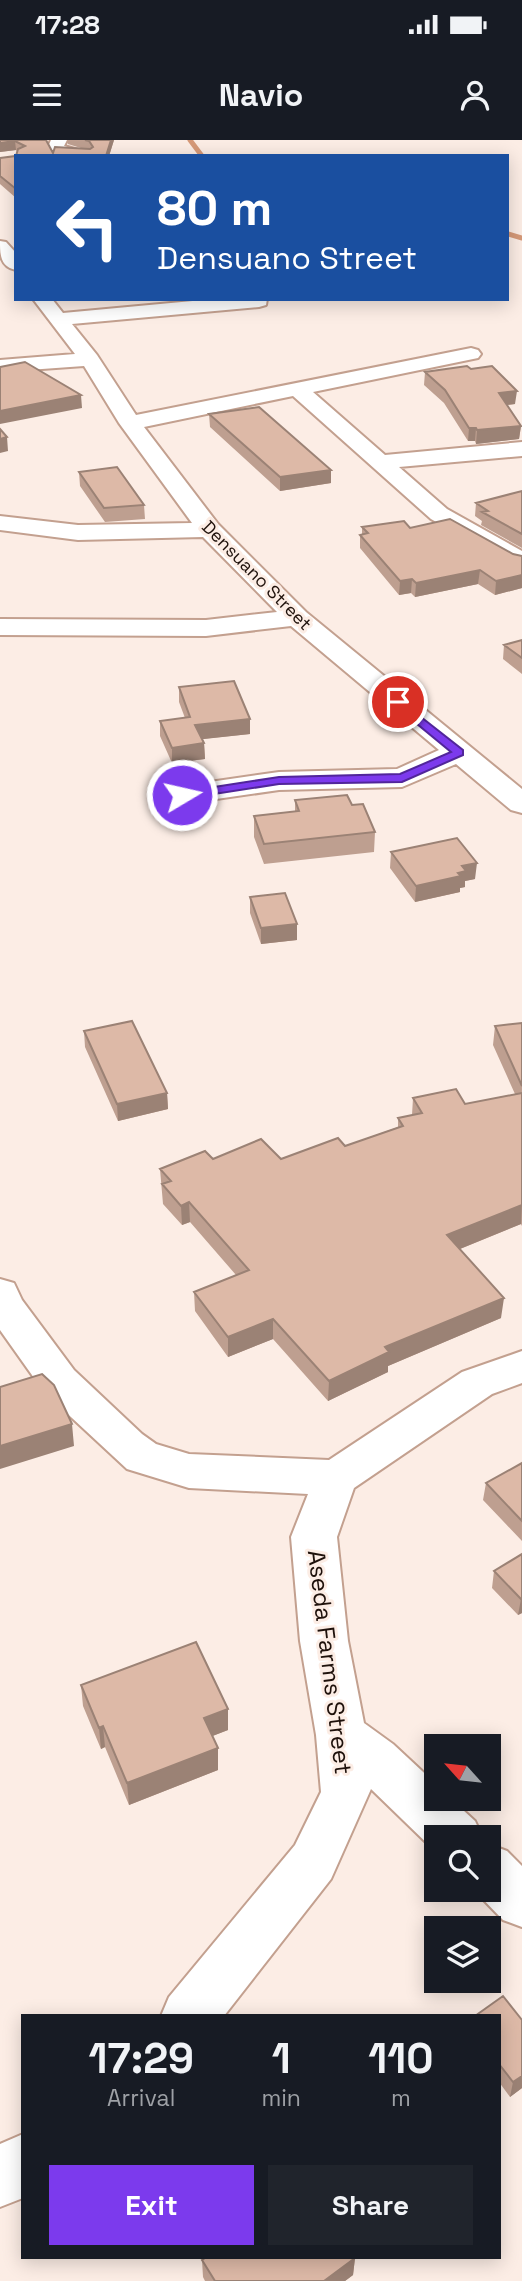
<!DOCTYPE html>
<style>
:root{--surface:#171b24;--page:#20242c;--text:#f1f3f6;--muted:#9ea1a6;--accent:#7c3aed}
body{margin:0;font-family:"Space Grotesk",sans-serif;background:var(--page);color:var(--text);height:100vh;display:flex;flex-direction:column;font-size:26px;white-space:nowrap}
*{box-sizing:border-box;margin:0}
p{font-size:23px;color:var(--muted)}
.icon{flex:none;width:38px;height:38px;fill:none;stroke:currentColor;stroke-width:2;stroke-linecap:round;stroke-linejoin:round}
.map{position:relative;flex:1;overflow:hidden}
.sheet{position:absolute;left:21px;top:1874px;width:480px;height:245px;display:flex;flex-direction:column;background:var(--surface);border-radius:0px;box-shadow:0 4px 18px #0003}
.sheet>*{flex:none}
.banner{position:absolute;left:14px;top:14px;width:495px;height:147px;border-radius:0px;box-shadow:0 4px 18px #0003;background:#1a4fa0;color:#fff;overflow:hidden}
.needle{width:46px;rotate:297deg}
.buttons{position:absolute;left:424px;top:1594px;display:grid;gap:14px}
.buttons a{display:grid;place-items:center;width:77px;height:77px;border-radius:0px;background:var(--surface);box-shadow:0 4px 18px #0003;font-size:35px}
.pin{position:absolute;display:grid;place-items:center;width:60px;height:60px;color:#fff;margin:-30px;border:4px solid #fff;border-radius:50%;box-shadow:0 2px 7px #0007}
.me{position:absolute;width:77px;margin:-38px;rotate:81deg;stroke-linejoin:round;filter:drop-shadow(0 0 5px #0008)}
.turn{display:flex;align-items:center;gap:24px;height:147px;padding:0 28px;font-size:32px}
.turn .icon{width:91px;height:91px;stroke-width:2.5}
.turn b{display:block;font-size:49px;line-height:60px}
.eta{display:flex;justify-content:space-evenly;align-items:center;height:119px;text-align:center}
.eta b{font-size:42px;font-weight:700;line-height:49px}
.cta{display:flex;gap:14px;margin-top:auto;padding:14px 28px}
.cta a{flex:1;height:80px;border-radius:0px;background:var(--accent);color:#fff;font-size:28px;font-weight:700;line-height:80px;text-align:center}
.cta a+a{background:var(--page);color:var(--text)}
.status{display:flex;justify-content:space-between;align-items:center;height:49px;padding:0 35px;background:var(--surface);direction:ltr}
.status svg{height:19px;fill:currentColor}
header{display:flex;justify-content:space-between;align-items:center;height:91px;padding:0 28px;background:var(--surface);font-size:32px;font-weight:700}
.map>svg:first-child{display:block}
.lines{fill:none;stroke-linecap:round;stroke-linejoin:round}
.stream{stroke:#d69978;stroke-width:5}
.minor-casing{stroke:#c3a08f;stroke-width:4}
.minor{fill:#fff;fill-rule:evenodd}
.wall{fill:#be9f90}
.shaded-wall{fill:#9b8275}
.building{fill:#ddb9a7;stroke:#9b8275;stroke-width:2}
.route{fill:#7c3aed;stroke:#51269a;stroke-width:2}
.labels{text-anchor:middle;dominant-baseline:central;stroke-width:6;stroke-linejoin:round;paint-order:stroke}
.far-street-label{font-size:18px;fill:#1e110b;stroke:#fcede5}
.near-street-label{font-size:24px;fill:#1e110b;stroke:#fcede5}
</style>
<div class="status"><b>17:28</b><svg viewBox="0 0 49 12"><path d="M0 12V9h3v3zM5 12V6h3v6zM10 12V3h3v9zM15 12V0h3v12zM26 1h20v11H26zM47 4h2v5h-2z"/></svg></div>
<header><svg class="icon" aria-label="menu" viewBox="0 0 24 24"><path d="M4 6h16M4 12h16M4 18h16"/></svg>Navio<svg class="icon" aria-label="person" viewBox="0 0 24 24"><circle cx="12" cy="8" r="4"/><path d="M4 21q1-7 8-7t8 7"/></svg></header>
<div class="map">
<svg width="522" height="2141" viewBox="0 0 522 2141">
<rect width="100%" height="100%" fill="#fcede5"/>
<g class="lines">
<path class="stream" d="M190 0 202 16
M508 94 522 98"/>
<g class="minor-casing">
<path id="minor" d="M51 0H67L64 6 89 13 91 16H63L49 12 47 9Z
M0 101 6 102 16 113V130C0 127 0 114 0 101Z
M33 159H52L63 173 214 159H267L266 165 259 167 72 184 97 215 136 275 471 208 478 210 481 214 478 218 313 252 385 315 522 302V316L399 327 447 369 522 411V428L513 426 431 379 293 256 144 287 218 384 306 472 522 649V673L511 670 456 624 402 647 279 650 182 664 171 661 167 655 171 649 182 646 279 632 397 629 439 610 291 486 206 496 0 495V479L206 480 277 472 203 397 78 400 0 390V376L78 385 192 383 119 283 84 226 0 232V220L75 214Z
M0 1139 14 1143 22 1160 74 1230 142 1294 156 1304 189 1314 329 1320 462 1232 522 1211V1243L492 1254 354 1348 337 1397 348 1501 364 1583 393 1604 436 1644V1659H451L475 1681 483 1698H436V1712L371 1649 331 1739 224 1876H161L169 1857 295 1705 321 1652 316 1595 300 1501 291 1397 308 1354 189 1348 127 1329 44 1252 0 1190Z
M488 1704 507 1711 522 1726V1787L503 1780 474 1750H488Z
M23 1994V2058L0 2067V2004Z"/>
</g>
<use href="#minor" class="minor"/>
</g>
<path class="wall" d="M0 0H46L53 13 84 9 68 4V0H114L109 16H16L17 11 16 10 0 12Z
M16 16V58L0 44V18Z
M425 232 515 264 507 265 521 286 519 299 476 304 475 301H468L444 263 424 245Z
M209 274 331 330V343L280 351 210 287Z
M79 332 144 365 145 379 105 382 80 346Z
M522 351V408L481 385 482 381 475 376 476 363Z
M362 387 410 388 522 416V448L495 455 478 444 415 457 411 453 399 455 360 408V395L362 394Z
M522 500V534L503 519 504 505Z
M179 547 250 579V594L202 599 204 603 205 619 172 623 160 596V581L185 578 179 562Z
M295 660 352 665 375 692 374 712 264 724 254 697V676L295 672Z
M391 712 475 739 465 741V747L460 748V752L415 762 390 728Z
M250 757 297 784V800L261 804 250 773Z
M522 883V1086L521 1084 460 1109 501 1178 388 1226V1232L328 1261 273 1199 228 1217 195 1171 194 1152 236 1135 190 1082 182 1085 163 1064 160 1029 213 1019H281L345 1006 398 987V978L412 975 413 958 465 964 515 954 493 905 495 886Z
M84 891 167 953 168 969 118 981 85 907Z
M522 1323V1401L483 1360 486 1343Z
M522 1414V1473L518 1475 492 1448 494 1431Z
M81 1545 228 1590 212 1596 218 1630 129 1665 105 1607 101 1609 83 1566Z
M499 1876 522 1880V1948L510 1957 499 1942Z
M355 2118 353 2135 345 2141H205L203 2137 202 2120Z"/>
<path class="shaded-wall" d="M111 0H114L109 16H106Z
M15 1 16 10 0 12V3Z
M517 251 515 264 498 266 499 253Z
M81 255 82 268 0 284V271Z
M521 286 519 299 476 304 477 290Z
M469 288H476L475 301H468Z
M7 297 8 311 0 313V299Z
M331 330V343L280 351V337Z
M480 430 478 444 415 457 416 443Z
M522 435V448L495 455 496 441Z
M412 439 411 453 399 455 400 441Z
M250 579V594L195 600V585Z
M204 603 205 619 172 623V608Z
M477 723 475 739 465 741V747L460 748V752L415 762 416 746 458 733 462 726Z
M297 784V800L261 804V788Z
M167 953 168 969 118 981 117 964Z
M189 1062 190 1082 182 1085 181 1066Z
M522 1065 521 1084 445 1115 447 1095Z
M504 1158 501 1178 388 1226V1232L328 1261 329 1241 385 1207Z
M273 1179V1199L228 1217V1197Z
M72 1284 74 1306 0 1329V1306Z
M522 1458V1473L518 1475 521 1459Z
M228 1569V1590L205 1599 204 1578Z
M103 1586 105 1607 101 1609 99 1588Z
M218 1608V1630L129 1665 127 1643Z
M522 1936V1948L510 1957 513 1942Z
M355 2118 353 2135 345 2141H324Z"/>
<path class="building" d="M0 0H46L53 13 55 7 90 9 93 7 89 1 85 0H111L106 16H16L18 9 25 6 15 1 0 3Z
M16 16V49L0 36V18Z
M25 222 81 255 0 271V227Z
M467 226 471 229 492 226 517 251 499 253 521 286 477 290 476 288H469L445 250 425 232Z
M259 267 331 330 280 337 209 274Z
M0 289 7 297 0 299Z
M117 327 144 365 104 368 79 332Z
M522 351V394L482 372 488 371 476 363Z
M450 379 513 414 522 416V435L496 441 480 430 416 443 412 439 400 441 360 395 368 393 362 387 404 381 410 388Z
M522 500V518L504 505Z
M234 541 250 579 195 585 204 603 172 608 160 581 190 577 179 547Z
M347 655 352 665 363 664 375 692 264 704 254 676 299 671 295 660Z
M457 698 477 723 462 726 466 731 458 733 461 736 416 746 391 712Z
M285 753 297 784 261 788 250 757Z
M132 881 167 953 117 964 84 891Z
M522 883V946L495 886Z
M456 949 465 964 522 953V1065L447 1095 504 1158 385 1207 389 1212 329 1241 273 1179 228 1197 194 1152 249 1130 189 1062 181 1066 162 1044 171 1041 160 1029 205 1011 213 1019 261 999 281 1019 338 998 345 1006 403 986 398 978 422 973 413 958Z
M42 1234 54 1245 72 1284 0 1306V1247Z
M522 1323V1381L486 1343Z
M522 1414V1458L521 1459 494 1431Z
M196 1502 228 1569 204 1578 218 1608 127 1643 103 1586 99 1588 81 1545Z
M503 1856 522 1880V1936L513 1942 499 1924V1876H475Z
M205 2118H355L324 2141H215L202 2120Z"/>
<path class="route" d="M398 559 463 610V615L402 642 279 644 182 659 176 655 182 652 279 637 400 634 451 612 394 565 392 562Z"/>
<g class="labels">
<g class="far-street-label">
<text transform="translate(257 435) rotate(45)">Densuano Street</text>
</g>
<g class="near-street-label">
<text transform="translate(330 1522) rotate(83)">Aseda Farms Street</text>
</g>
</g>
</svg>
<div class="buttons">
<a><svg class="needle" viewBox="-14 -14 28 28"><path d="M0-13l5 13h-10z" fill="#e53935"/><path d="M0 13l5-13h-10z" fill="#9ea1a6"/></svg></a>
<a><svg class="icon" aria-label="search" viewBox="0 0 24 24"><circle cx="10" cy="10" r="6"/><path d="M15 15l6 6"/></svg></a>
<a><svg class="icon" aria-label="layers" viewBox="0 0 24 24"><path d="M12 4l9 5-9 5-9-5zM3 14l9 5 9-5"/></svg></a>
</div>
<div class="pin" style="left:398px;top:562px;background:#d93025"><svg class="icon" aria-label="arrive" viewBox="0 0 24 24"><path d="M6 21V4h12l-3 4 3 4H6"/></svg></div>
<svg class="me" style="left:182px;top:655px" viewBox="-20 -20 40 40"><circle r="17" fill="#7c3aed" stroke="#fff" stroke-width="3"/><path d="M0-11L8 9 0 5-8 9z" fill="#fff"/></svg>
<div class="banner">
<div class="turn"><svg class="icon" aria-label="left" viewBox="0 0 24 24"><path d="M17 20v-9H6M10 6l-5 5 5 5"/></svg><div><b>80 m</b>Densuano Street</div></div>
</div>
<section class="sheet">
<div class="eta">
<div><b>17:29</b><p>Arrival</p></div>
<div><b>1</b><p>min</p></div>
<div><b>110</b><p>m</p></div>
</div>
<div class="cta"><a>Exit</a><a>Share</a></div>
</section>
</div>
